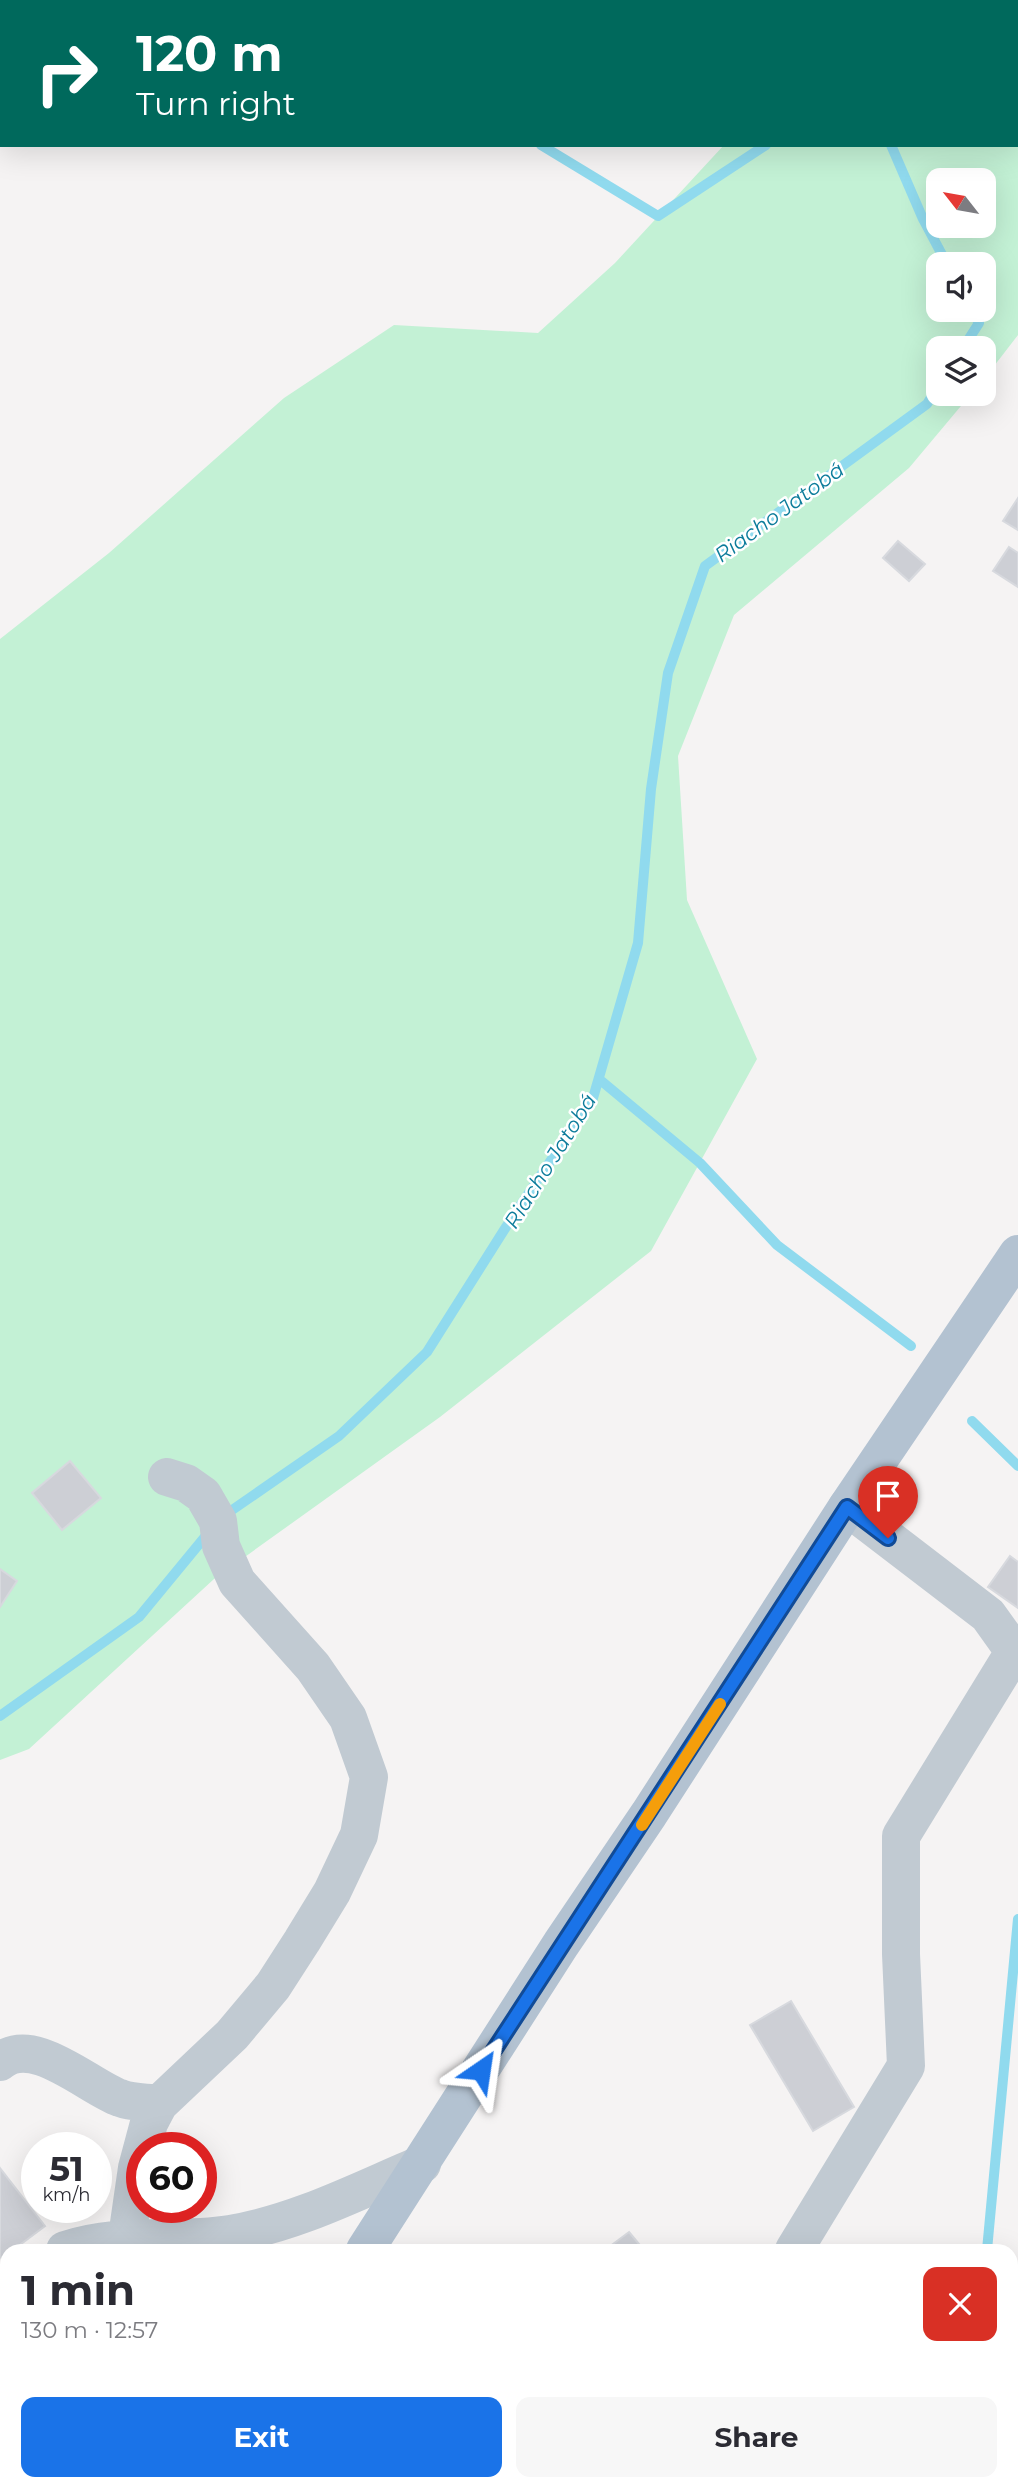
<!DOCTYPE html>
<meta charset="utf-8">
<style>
:root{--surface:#fff;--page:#f7f7f7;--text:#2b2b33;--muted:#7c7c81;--accent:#1a73e8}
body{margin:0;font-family:Montserrat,sans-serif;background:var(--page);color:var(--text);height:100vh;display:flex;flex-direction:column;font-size:26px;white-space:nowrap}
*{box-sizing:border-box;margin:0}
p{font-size:23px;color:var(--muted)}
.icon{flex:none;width:38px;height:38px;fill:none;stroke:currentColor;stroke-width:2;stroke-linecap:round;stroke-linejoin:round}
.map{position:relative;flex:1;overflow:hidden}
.panel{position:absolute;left:0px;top:2244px;width:1018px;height:247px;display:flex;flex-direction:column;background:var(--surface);border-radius:21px 21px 0 0;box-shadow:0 7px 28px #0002}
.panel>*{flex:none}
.hud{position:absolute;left:0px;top:0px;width:1018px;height:147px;box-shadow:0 7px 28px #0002;background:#00695c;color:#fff;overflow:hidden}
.needle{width:46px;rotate:301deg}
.buttons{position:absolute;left:926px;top:168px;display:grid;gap:14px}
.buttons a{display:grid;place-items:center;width:70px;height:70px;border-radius:14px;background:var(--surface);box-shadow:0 7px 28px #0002;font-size:35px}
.speed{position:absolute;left:21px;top:2132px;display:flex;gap:14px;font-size:35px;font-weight:700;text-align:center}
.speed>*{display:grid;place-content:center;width:91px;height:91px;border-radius:50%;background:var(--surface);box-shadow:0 7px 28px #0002;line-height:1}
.speed small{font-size:18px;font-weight:400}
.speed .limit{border:10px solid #d22;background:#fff;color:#111}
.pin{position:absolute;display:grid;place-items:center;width:60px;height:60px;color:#fff;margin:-72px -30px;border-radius:50% 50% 50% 0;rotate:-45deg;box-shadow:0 0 7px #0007}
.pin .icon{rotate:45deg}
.me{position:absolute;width:77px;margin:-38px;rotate:32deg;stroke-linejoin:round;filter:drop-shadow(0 0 5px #0008)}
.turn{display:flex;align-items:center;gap:24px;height:147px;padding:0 21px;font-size:32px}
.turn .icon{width:91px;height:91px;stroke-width:2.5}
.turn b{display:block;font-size:49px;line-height:60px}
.round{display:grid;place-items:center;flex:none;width:74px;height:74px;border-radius:14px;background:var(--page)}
.headline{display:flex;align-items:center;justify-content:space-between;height:119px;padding:0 21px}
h1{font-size:42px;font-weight:700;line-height:52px}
.button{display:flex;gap:14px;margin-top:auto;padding:14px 21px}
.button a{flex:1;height:80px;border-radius:14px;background:var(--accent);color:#fff;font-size:28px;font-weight:700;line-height:80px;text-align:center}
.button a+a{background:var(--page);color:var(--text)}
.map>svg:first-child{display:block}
.green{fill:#c3f1d5;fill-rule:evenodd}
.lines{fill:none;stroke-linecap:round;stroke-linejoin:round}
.stream{stroke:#90daee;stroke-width:10}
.building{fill:#cdcfd5;stroke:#d7d9de;stroke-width:2}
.street{stroke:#c1cad2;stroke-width:38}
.primary{stroke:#b3c2d1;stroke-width:38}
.route-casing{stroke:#114b97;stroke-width:18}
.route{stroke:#1a73e8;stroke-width:12}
.slow{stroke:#f59e0b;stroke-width:12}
.labels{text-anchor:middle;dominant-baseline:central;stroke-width:5;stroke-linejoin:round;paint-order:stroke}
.water-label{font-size:21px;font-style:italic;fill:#0c7c9b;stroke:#fff}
</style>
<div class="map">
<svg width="1018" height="2490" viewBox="0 0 1018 2490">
<rect width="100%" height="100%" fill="#f5f3f3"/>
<path class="green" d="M841 0H1018V335L984 379V348H938V394H971L909 468 734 615 678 756 687 900 757 1059 651 1251 440 1417 214 1579 29 1749 0 1760V639L109 553 284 398 394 325 538 333 615 263 724 145H1017V2H840ZM938 180H984V226H938ZM938 264H984V310H938Z"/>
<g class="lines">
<path class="stream" d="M249 0 255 2
M875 2 876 0
M541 145 658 216 766 145
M891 145 923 219 947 264
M963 348 979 323 971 310
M599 1079 700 1163 777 1245 911 1346
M972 1421 1018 1466
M222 1517 339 1436 427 1352 506 1227 593 1098 638 943 651 789 668 673 705 566 927 404 938 386
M0 1716 139 1617 209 1532
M987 2250 1018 1919
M970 2490V2483"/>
</g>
<path class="building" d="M1018 498V530L1003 521Z
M898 541 925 564 909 581 883 558Z
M1009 547 1018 553V587L993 571Z
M70 1461 101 1498 62 1530 32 1493Z
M1010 1556 1018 1562V1608L988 1587Z
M0 1569 17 1581 0 1607Z
M791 2001 854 2107 813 2131 750 2025Z
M0 2168 45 2226 13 2250H7V2255L2 2259 0 2256Z
M629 2232 644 2250H605Z
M575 2483H650L642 2490H581Z"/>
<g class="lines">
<path class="street" d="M847 1507 988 1615 1018 1657
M0 2062C32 2033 89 2087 120 2098 132 2103 147 2102 159 2104
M127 2237 137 2168 149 2123 159 2104 232 2035 273 1986 302 1941 332 1892 359 1835 369 1777 348 1718 313 1667 237 1582 221 1546 218 1521 203 1495 186 1483 167 1477
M65 2250C123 2231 173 2243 230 2234 297 2223 360 2190 422 2164
M794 2250 906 2066 901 1954V1836L1014 1652
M0 2288 7 2285
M482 2483 492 2490"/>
<path class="primary" d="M365 2250 561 1944 649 1814 847 1507 1018 1254
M207 2490 212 2483"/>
</g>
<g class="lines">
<g class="route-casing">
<path id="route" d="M481 2070 847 1507 888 1538"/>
</g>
<use href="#route" class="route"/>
<path class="slow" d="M642 1825 720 1704"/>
</g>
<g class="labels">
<g class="water-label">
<text transform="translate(779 512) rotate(-36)">Riacho Jatobá</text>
<text transform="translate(550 1161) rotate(-58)">Riacho Jatobá</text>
</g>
</g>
</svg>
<div class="buttons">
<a><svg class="needle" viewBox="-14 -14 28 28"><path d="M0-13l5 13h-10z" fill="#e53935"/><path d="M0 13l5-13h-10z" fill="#7c7c81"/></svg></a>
<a><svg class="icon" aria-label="sound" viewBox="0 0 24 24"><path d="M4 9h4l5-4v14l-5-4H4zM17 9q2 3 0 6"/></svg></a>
<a><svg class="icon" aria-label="layers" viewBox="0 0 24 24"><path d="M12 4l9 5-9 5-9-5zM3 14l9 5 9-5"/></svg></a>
</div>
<div class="speed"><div>51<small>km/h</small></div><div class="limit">60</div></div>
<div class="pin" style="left:888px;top:1538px;background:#d93025"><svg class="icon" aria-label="arrive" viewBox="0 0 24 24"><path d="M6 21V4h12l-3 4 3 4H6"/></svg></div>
<svg class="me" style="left:481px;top:2070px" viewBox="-20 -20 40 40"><path d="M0-17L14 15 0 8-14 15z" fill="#1a73e8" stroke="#fff" stroke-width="4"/></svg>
<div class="hud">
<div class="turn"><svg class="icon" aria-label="right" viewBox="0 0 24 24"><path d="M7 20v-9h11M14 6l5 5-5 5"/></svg><div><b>120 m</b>Turn right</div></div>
</div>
<section class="panel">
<div class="headline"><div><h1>1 min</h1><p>130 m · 12:57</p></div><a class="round" style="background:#d93025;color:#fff"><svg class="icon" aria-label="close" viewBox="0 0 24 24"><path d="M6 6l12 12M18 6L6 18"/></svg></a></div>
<div class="button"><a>Exit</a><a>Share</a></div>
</section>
</div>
